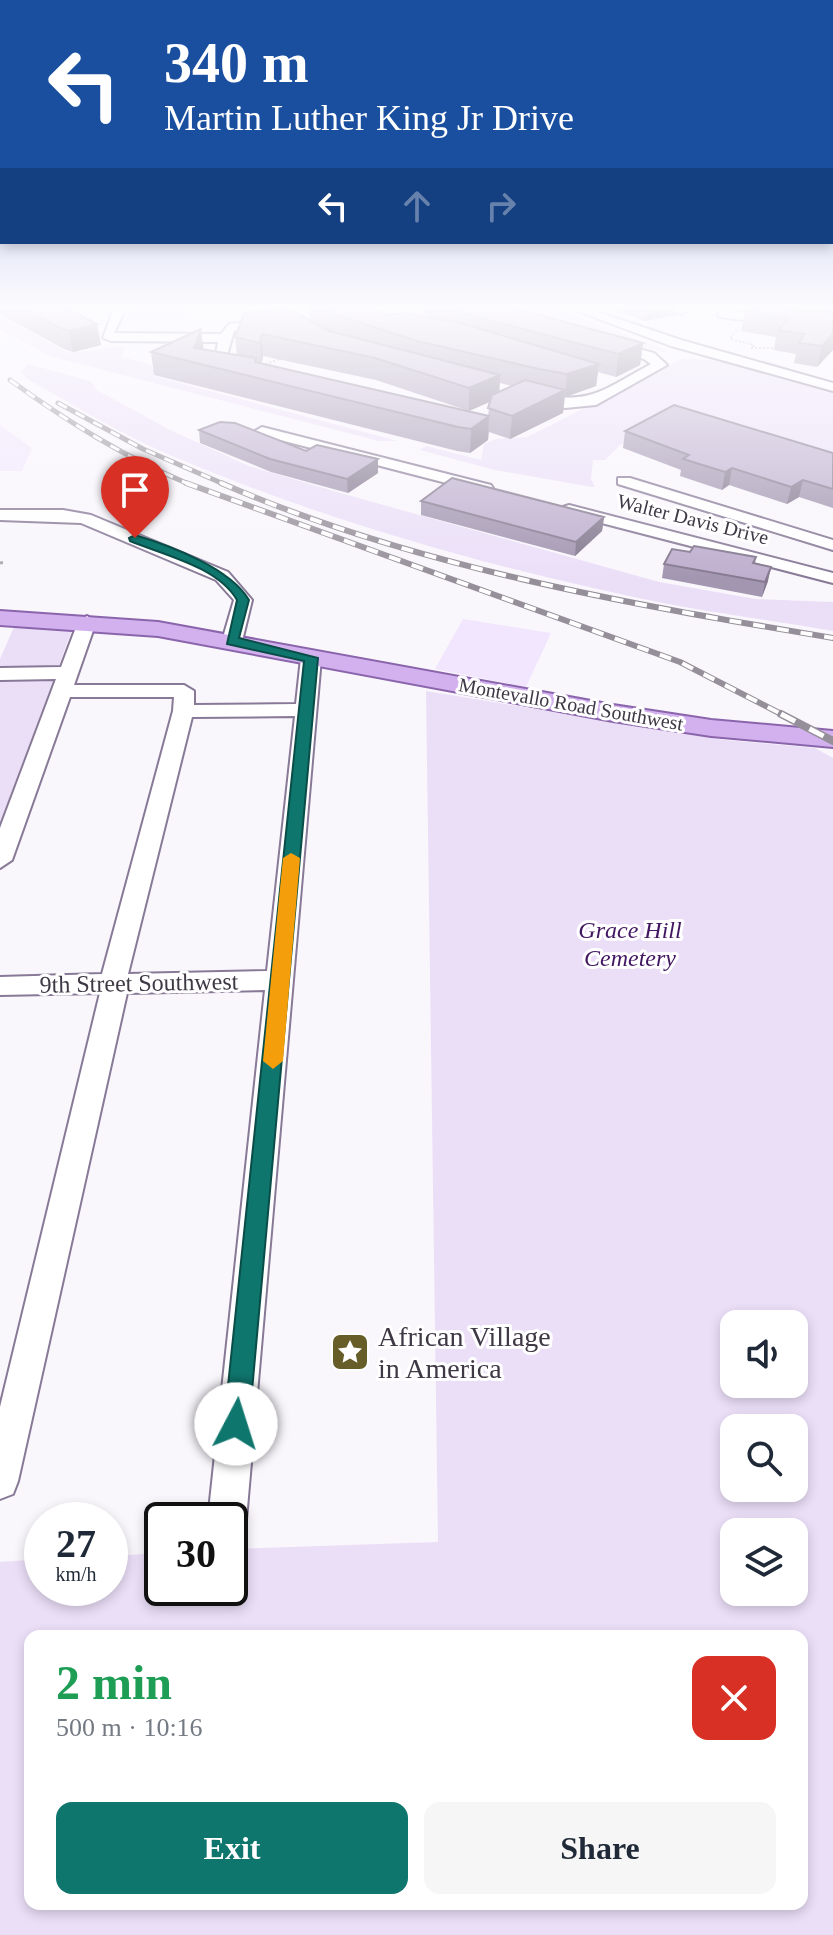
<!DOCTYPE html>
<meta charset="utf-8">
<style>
:root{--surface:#fff;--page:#f6f6f7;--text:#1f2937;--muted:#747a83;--accent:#0f766e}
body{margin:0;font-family:Georgia,serif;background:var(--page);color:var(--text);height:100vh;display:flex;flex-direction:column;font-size:30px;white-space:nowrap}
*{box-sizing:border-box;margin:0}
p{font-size:26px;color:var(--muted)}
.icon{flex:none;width:44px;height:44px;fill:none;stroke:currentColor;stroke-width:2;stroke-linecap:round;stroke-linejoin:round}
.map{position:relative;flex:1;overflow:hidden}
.details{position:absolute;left:24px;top:1630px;width:784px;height:280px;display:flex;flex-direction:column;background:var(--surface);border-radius:16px;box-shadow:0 4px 12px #0003}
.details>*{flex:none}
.top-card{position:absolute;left:0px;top:0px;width:834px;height:244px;box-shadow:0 4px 12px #0003;background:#1a4fa0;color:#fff;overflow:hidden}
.controls{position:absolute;left:720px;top:1310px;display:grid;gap:16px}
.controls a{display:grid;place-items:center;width:88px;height:88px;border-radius:16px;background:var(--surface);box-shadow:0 4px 12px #0003;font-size:40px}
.speed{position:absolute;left:24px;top:1502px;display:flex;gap:16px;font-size:40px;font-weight:700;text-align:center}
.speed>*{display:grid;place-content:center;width:104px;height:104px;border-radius:50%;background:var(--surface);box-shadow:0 4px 12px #0003;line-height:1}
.speed small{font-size:20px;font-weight:400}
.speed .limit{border:4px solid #111;border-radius:12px;background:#fff;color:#111}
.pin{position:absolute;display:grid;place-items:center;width:68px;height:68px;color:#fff;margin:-82px -34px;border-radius:50% 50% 50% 0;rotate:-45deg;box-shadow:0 0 8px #0007}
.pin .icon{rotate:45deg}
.me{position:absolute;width:88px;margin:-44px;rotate:5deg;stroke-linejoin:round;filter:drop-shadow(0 0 6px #0008)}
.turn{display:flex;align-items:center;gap:28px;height:168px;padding:0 32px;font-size:36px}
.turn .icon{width:104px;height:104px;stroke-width:2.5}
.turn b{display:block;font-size:56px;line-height:68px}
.lanes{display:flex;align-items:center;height:76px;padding:0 32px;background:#0003;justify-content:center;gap:40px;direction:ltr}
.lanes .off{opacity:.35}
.round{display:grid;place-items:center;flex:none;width:84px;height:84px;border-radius:16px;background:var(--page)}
.summary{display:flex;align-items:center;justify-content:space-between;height:136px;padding:0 32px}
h1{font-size:48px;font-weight:800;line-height:60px;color:#1e9e55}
.cta{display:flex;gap:16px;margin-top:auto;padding:16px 32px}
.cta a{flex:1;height:92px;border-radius:16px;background:var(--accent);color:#fff;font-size:32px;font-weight:800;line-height:92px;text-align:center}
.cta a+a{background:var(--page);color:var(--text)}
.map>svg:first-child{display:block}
.built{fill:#f1e6fd}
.green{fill:#ebdff8;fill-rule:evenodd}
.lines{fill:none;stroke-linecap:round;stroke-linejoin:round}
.minor-casing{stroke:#887a97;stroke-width:4}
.major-casing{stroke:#8b65ac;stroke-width:4}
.path-far1{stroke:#aaa5ae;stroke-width:2;stroke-dasharray:2 2;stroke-linecap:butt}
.path{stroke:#aaa5ae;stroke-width:3;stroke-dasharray:3 3;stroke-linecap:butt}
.minor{fill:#fff;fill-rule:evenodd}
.major{fill:#d2b1ee;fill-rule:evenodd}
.rail-far2-casing{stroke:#958f99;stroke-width:5}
.rail-far1-casing{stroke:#958f99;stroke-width:6}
.rail-casing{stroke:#958f99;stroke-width:8}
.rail-far2{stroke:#fff;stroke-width:3;stroke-dasharray:10;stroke-linecap:butt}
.rail-far1{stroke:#fff;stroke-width:4;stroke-dasharray:12;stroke-linecap:butt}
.rail{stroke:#fff;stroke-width:5;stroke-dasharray:16;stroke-linecap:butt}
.wall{fill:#a396b1;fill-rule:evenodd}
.shaded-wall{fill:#857a90}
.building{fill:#beafce;stroke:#857a90;stroke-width:2}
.route{fill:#0f766e;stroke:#0a4d48;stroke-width:2}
.slow{fill:#f59e0b}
.labels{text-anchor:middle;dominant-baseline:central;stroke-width:6;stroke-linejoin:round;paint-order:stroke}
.far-street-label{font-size:20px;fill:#3f3845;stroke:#fff}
.park-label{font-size:24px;font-style:italic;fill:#421761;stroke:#fff}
.street-label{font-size:24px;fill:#3f3845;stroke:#fff}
.near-poi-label{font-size:28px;fill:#3f3845;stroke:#fff;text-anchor:start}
</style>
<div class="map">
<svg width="833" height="1935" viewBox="0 0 833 1935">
<rect width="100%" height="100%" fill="#f9f6fc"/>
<path class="built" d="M0 425 32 448 22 471H0Z
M463 619 551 633 526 687 435 669Z"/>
<path class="green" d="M133 308H188L183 320H127Z
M500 308H554L664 349 667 353Z
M0 315 69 353 125 346 122 357 149 364 155 371 153 376 398 441H379L49 356 0 329Z
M684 358 722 361 833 391V468L669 419 620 445 605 460H593L591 479 595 487H592L495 470 420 450 426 446 481 460 484 444 496 439 527 437Z
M28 364 90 381 97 390 170 430 249 466 337 492 659 582 756 599 833 602V631C765 619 696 611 629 596 476 563 322 519 177 458 124 436 75 406 26 378L21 372Z
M14 627 72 630 0 823V659Z
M426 691 725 740 815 748 833 758V1935H0V1562L42 1559V1588H110V1556L162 1553V1588H230V1549L438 1542ZM734 1324H794V1384H734ZM734 1428H794V1488H734ZM734 1532H794V1592H734ZM30 1636H802V1904H30Z"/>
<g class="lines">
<g class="minor-casing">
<path id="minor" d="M114 308H126L114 333 221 334 229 324 274 319 280 323 234 331 226 359 246 366 248 369 241 373 214 364 218 342 111 341 103 338Z
M569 308H586L681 340 833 383V391L671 346Z
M669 308H685L687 310 681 314Z
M724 310 833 324V332L720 317 718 314Z
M608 341 654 353 667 365 596 405 565 408 525 401V395L530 394C592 404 598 393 651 364L644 359 603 348 602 345Z
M262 427 491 485 493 488 485 493 257 434 255 431Z
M618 478H630L833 540V550L618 484Z
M569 505 833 573V583L563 513V507Z
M0 510H63L91 515 228 572 252 600 242 641 232 647 222 641 234 600 216 580 81 523 0 520Z
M87 616 96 622 74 685H184L194 691V705L296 704 301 658 311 652 321 658 246 1520 240 1533 230 1538V1520H208L265 990 127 993 18 1481 13 1494 0 1499V1407L100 993 0 995V977L102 974 173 711 174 697H70L12 860 0 868V828L56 679 0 680V668L61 667 78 622ZM295 716 267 971 128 974 192 717Z"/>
</g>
<g class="major-casing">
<path id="major" d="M0 611 158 622 613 705 711 720 833 731V747L711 736 613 721 158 636 0 625Z"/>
</g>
<path class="path-far1" d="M739 327 730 339 754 345 751 348H773L779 343
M262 366 284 357"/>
<path class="path" d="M0 563 5 562"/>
<use href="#minor" class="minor"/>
<use href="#major" class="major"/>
<g class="rail-far2-casing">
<path id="rail-far2" d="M10 380C68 422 124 457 191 485
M58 403 143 449 226 485"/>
</g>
<g class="rail-far1-casing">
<path id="rail-far1" d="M186 483 680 662 785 716
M221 483C413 567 628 604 833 638"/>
</g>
<g class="rail-casing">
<path id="rail" d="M781 714 833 741"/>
</g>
<use href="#rail-far2" class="rail-far2"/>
<use href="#rail-far1" class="rail-far1"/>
<use href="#rail" class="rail"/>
</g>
<path class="wall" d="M0 308H67L97 324 101 345 73 352 64 349 0 314Z
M307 308H372L388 315 428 317V315L417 308H513L643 343 640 365 616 377 598 372 596 386 565 397 563 413 510 439 489 432 488 440 470 453 457 451 154 375 151 352 204 349 237 355 235 337 312 322ZM263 356 376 380 469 411 490 401 488 416 262 364ZM500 383 512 386 499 392Z
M610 308H676V315L645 321Z
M796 308H833V350L817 367 794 363 796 354 774 350 776 337 741 331 745 311 796 310Z
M199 430 306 451 378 459V473L348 493 271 472 200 443Z
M625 431 833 453V508L799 497 787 504 729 485 722 490 680 476 681 470 623 448Z
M421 501 604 517 602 531 575 556 421 515Z
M690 552 756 557 755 564 768 581 762 597 662 578 664 564Z"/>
<path class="shaded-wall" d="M647 308H676V315L645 321Z
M97 324 101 345 73 352 69 331Z
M201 329 204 351 194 348Z
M262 334 263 356 261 364 260 343Z
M833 334V350L817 367 822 346Z
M643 343 640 365 616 377 618 354Z
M599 364 596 386 565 397 567 374Z
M500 375 499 398 469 411V388Z
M565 390 563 413 510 439 512 416Z
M489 416 488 440 470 453 471 429Z
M378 459V473L348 493 347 479Z
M732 468 729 485 722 490 725 472Z
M803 480 799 497 787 504 791 487Z
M604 517 602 531 575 556 576 542Z
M771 567 768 581 762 597 765 582Z"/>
<path class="building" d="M23 308H67L97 324 69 331 60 328Z
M320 308H372L388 315 405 313 457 322 599 364 567 374 539 369 417 341 337 315Z
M443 308H513L643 343 618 354Z
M756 308H781L833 314V334L822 346 799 343 804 334 778 330 789 318 745 311Z
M289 309 329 331 500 375 469 388 375 358 262 334 260 343 235 337 245 312Z
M201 329 194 348 256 358 255 362 489 416 471 429 458 427 151 352Z
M525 380 565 390 512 416 488 408 492 395Z
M674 405 833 453V489L803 480 791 487 732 468 725 472 683 459 689 455 625 431Z
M220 422 235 423 306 451 317 445 378 459 347 479 270 459 199 430Z
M452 478 604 517 576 542 421 501Z
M694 546 756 557 753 563 771 567 765 582 664 564 672 549 690 552Z"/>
<linearGradient id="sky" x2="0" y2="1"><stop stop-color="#95aae2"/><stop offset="0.53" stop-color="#fcfbfe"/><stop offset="1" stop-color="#fcfbfe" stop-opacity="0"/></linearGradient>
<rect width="833" height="579" fill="url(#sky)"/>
<path class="route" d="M135 535C171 546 230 568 249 600L239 638 318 658 249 1424 245 1433 236 1437 228 1433 224 1424 304 661 227 644 237 600C218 567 164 555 130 541L129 538Z"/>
<path class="slow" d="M291 853 300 858 283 1061 273 1069 263 1061 283 858Z"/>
<defs>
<g id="sight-square" transform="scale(2)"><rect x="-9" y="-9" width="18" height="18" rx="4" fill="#675d29" stroke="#fff"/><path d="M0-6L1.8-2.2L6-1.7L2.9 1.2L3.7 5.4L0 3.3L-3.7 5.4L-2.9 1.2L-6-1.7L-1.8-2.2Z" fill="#fff"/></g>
</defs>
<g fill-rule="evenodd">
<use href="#sight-square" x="350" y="1352"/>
</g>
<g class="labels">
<g class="far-street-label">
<text transform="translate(693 519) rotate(14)">Walter Davis Drive</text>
<text transform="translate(571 704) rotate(10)">Montevallo Road Southwest</text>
</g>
<g class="park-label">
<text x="630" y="930">Grace Hill<tspan x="630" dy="28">Cemetery</tspan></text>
</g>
<g class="street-label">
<text transform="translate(139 983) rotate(-1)">9th Street Southwest</text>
</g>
<g class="near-poi-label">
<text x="378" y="1336">African Village<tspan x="378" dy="32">in America</tspan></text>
</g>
</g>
</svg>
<div class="controls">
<a><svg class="icon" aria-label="sound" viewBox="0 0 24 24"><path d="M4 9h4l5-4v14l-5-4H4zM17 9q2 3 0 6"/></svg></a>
<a><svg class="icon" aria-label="search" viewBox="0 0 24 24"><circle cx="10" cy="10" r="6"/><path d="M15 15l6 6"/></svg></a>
<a><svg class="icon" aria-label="layers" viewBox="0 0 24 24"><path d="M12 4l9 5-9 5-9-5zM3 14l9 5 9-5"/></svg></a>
</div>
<div class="speed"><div>27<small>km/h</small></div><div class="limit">30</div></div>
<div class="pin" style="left:135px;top:538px;background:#d93025"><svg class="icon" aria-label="arrive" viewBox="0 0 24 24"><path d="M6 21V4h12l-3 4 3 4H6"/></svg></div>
<svg class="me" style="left:236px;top:1424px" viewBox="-20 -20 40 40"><circle r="19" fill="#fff"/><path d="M0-13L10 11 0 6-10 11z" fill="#0f766e"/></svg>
<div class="top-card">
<div class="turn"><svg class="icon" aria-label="left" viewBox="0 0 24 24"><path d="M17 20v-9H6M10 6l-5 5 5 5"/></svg><div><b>340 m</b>Martin Luther King Jr Drive</div></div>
<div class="lanes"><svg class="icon" aria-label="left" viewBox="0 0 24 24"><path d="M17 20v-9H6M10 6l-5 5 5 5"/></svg><svg class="icon off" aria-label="ahead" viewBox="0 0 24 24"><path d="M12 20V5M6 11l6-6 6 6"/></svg><svg class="icon off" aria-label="right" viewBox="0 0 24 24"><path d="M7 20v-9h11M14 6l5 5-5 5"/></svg></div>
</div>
<section class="details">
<div class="summary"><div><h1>2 min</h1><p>500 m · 10:16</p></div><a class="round" style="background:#d93025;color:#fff"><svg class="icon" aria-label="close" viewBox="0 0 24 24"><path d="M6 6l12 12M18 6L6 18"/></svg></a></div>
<div class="cta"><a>Exit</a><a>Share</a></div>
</section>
</div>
